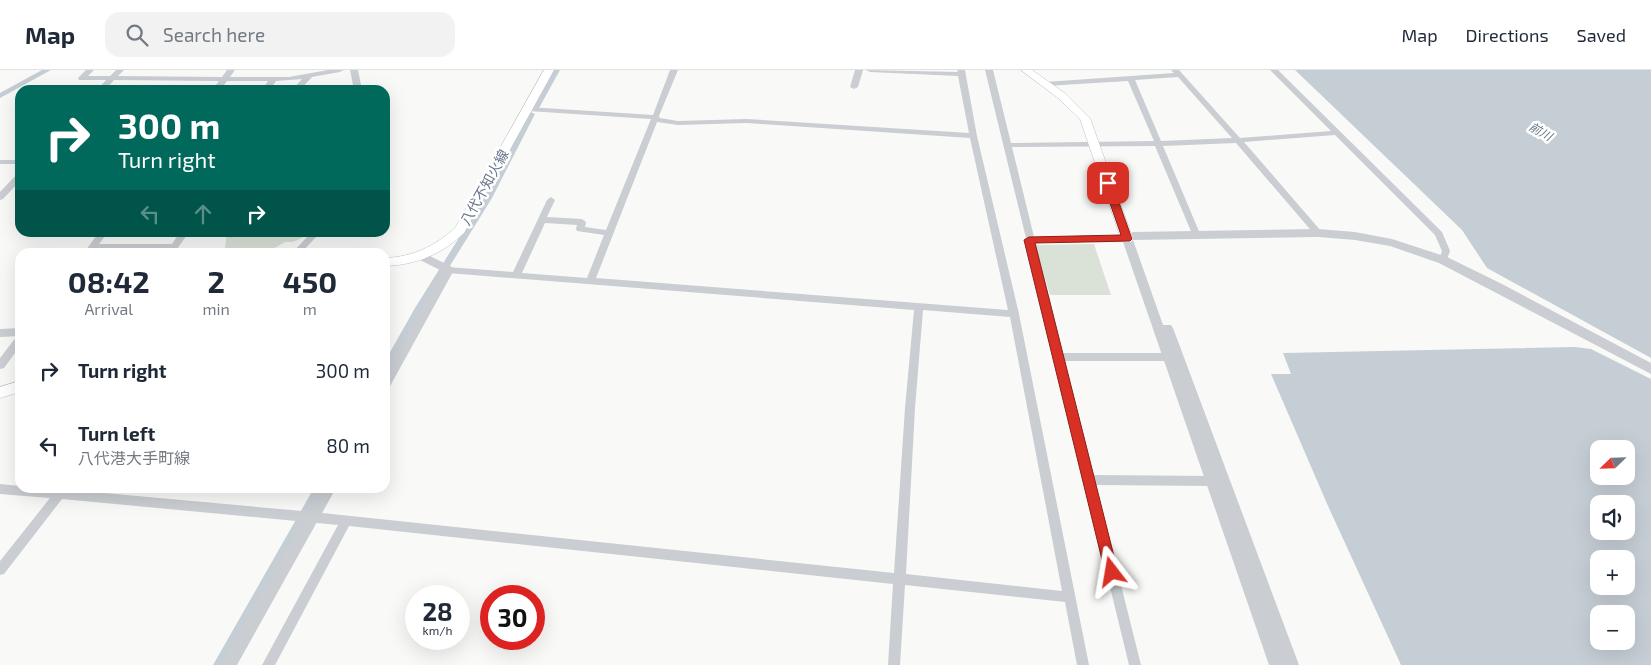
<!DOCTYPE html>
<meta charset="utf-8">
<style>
:root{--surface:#fff;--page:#f2f2f3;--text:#1f2937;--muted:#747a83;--line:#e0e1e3}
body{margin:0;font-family:"Exo 2","Noto Sans JP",sans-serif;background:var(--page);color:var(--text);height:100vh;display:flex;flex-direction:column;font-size:19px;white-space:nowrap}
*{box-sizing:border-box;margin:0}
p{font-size:16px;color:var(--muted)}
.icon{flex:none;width:28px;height:28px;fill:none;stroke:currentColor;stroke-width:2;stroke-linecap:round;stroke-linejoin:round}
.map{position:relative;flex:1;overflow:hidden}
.panel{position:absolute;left:15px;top:178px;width:375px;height:245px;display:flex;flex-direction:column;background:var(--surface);border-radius:15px;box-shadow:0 5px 20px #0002}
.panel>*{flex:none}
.hud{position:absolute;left:15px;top:15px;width:375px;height:152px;border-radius:15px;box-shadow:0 5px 20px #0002;background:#00695c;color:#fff;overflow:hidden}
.needle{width:32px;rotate:247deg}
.tools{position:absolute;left:1590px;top:370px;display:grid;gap:10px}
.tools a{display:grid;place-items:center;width:45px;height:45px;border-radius:10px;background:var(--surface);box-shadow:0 5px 20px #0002;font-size:25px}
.speed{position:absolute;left:405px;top:515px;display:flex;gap:10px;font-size:25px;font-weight:700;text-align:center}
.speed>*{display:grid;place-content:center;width:65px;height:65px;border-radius:50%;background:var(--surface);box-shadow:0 5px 20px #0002;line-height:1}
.speed small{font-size:12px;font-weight:400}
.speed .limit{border:8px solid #d22;background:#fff;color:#111}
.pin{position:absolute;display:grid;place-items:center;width:42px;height:42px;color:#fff;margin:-21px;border-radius:10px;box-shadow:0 2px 8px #0006}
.me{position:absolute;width:55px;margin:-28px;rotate:346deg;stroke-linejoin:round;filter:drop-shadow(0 0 4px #0008)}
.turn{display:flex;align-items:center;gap:18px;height:105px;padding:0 20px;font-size:22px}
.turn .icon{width:65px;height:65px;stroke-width:2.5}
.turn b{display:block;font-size:35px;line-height:42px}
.lanes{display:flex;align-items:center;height:48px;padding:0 20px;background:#0003;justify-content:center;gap:25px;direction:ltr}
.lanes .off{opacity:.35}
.eta{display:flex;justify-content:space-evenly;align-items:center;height:85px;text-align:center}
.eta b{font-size:30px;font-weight:700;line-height:35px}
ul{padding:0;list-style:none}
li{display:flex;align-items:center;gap:15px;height:75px;padding:0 20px}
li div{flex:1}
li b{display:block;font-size:19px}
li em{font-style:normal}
header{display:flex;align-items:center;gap:30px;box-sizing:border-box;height:70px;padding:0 25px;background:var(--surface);border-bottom:1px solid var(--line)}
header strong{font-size:24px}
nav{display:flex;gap:28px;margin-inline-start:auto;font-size:18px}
.search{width:350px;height:45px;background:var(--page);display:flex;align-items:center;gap:12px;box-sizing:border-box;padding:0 18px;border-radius:15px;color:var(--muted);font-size:19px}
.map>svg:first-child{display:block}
.green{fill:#dae2d8}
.water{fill:#c6ced5;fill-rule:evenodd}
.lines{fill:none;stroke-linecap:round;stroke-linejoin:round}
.canal{fill:#c6ced5;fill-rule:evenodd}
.secondary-casing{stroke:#bcc0c6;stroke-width:1}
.minor{fill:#cacdd1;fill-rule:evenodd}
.tertiary{fill:#cacdd1;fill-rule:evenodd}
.secondary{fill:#fff;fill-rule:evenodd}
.route{fill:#d93025;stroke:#8d1f18}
.labels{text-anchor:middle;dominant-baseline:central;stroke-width:5;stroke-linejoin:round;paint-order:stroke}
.far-water-label{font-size:12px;font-style:italic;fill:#637685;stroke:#fff}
.street-label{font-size:14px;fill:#67748a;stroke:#fff}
</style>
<header>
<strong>Map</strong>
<div class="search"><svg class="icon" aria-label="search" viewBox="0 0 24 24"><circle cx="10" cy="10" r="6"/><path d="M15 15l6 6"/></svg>Search here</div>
<nav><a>Map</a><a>Directions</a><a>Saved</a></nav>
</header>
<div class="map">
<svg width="1651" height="595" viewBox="0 0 1651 595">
<rect width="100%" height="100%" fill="#f9faf7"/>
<path class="green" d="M227 163H277L284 166 293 163 310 164 293 172H285L268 182H227L225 178Z
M1094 174 1111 225H1050L1035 175Z"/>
<path class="water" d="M1295 0H1651V288L1487 198 1462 160Z
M1575 277 1591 279 1651 309V595H1401L1328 436 1271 304H1291L1283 283ZM1599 379H1626V406H1599ZM1599 434H1626V461H1599ZM1599 489H1626V516H1599ZM1599 544H1626V571H1599Z"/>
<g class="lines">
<path class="canal" d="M42 0H51L0 28V23Z
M552 0H560L539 38 538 40H532L531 38Z
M528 42H531L535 44 492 128 422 241 389 303 385 304V291L415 238 484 128Z
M314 418H326L226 595H213Z"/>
<g class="secondary-casing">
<path id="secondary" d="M544 0H554L464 163C442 184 416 195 385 196V188C413 187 435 176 455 158Z
M1021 0H1032L1066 24 1090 48 1133 169 1131 172H1123L1121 169 1080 49 1058 28Z
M20 311V322L0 328V317Z"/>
</g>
<path class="minor" d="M86 0H94L88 6H110L116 0H124L118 6 222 7 227 0H235L230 7H289L328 0H344L340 2 312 7 300 20H292L302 9 276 11 270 20H262L268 11H227L220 20H212L219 11 114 10 105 20H97L106 10H79L78 8Z
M350 0H358L362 20H354Z
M670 0H678L659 46 660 48 678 51 747 49 969 63 958 6 870 2 866 0 958 2 957 0H965L977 66 1019 244 1089 595H1077L1065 532 905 515 900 595H888L893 514 349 456 275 595H262L338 455 62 429 4 504 0 505V491L50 428 0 424V414L20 416V418L60 419 313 442 894 503 905 338 914 240 448 203 443 200 448 197 513 202 547 130 551 127 555 130 547 147 582 149 586 152 585 157 606 160 651 49 528 41 524 39 528 37 653 45ZM657 52 678 55 747 53 970 68 1008 240 596 208ZM545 153 577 155 576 159 577 161 604 165 587 208 522 203ZM923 240 1010 247 1062 521 906 504 915 338Z
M855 0H863L858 17 854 19 850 17Z
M985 0H993L1011 73 1154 71 1128 11 1045 16 1041 14 1045 12 1174 3 1171 0H1179L1240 68 1331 61 1270 0H1278L1442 162 1450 181 1446 192H1440L1439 190 1442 181 1435 165 1335 65 1244 72 1321 161 1322 163 1318 166 1315 165 1236 73 1163 76 1201 166 1197 169 1193 166 1155 76 1012 77 1034 167 1127 166 1131 169 1127 172 1036 173 1063 283H1169L1174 287 1169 291H1065L1094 405 1213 406 1217 408 1219 411 1217 414 1213 416 1096 415 1141 595H1129L1085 414 1082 410 1084 408 1027 172 1025 170 1026 168ZM1178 7 1232 68 1161 71 1135 10Z
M0 90H20V94H0Z
M20 103V111L3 129 0 130V122L17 104Z
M99 162H108L99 174H172L180 162H189L175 182H167L168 180H95L92 182H87L86 180Z
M305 162H315L317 166 302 182H293L308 166Z
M20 258V276L4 298 0 299V288L17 266H20L0 267V259Z"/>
<path class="tertiary" d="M1318 159 1355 162 1392 169 1447 187 1502 214 1651 293V304L1439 193 1390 176 1355 170 1318 167 1133 170 1163 255H1171L1173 258 1299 595H1269L1122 169 1133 162Z
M422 182 452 197 454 200 389 318 385 320V303L442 201 418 189 416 186Z
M322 418H336L237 595H220Z"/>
<use href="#secondary" class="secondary"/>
</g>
<path class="route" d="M1108 110 1112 113 1132 169 1130 171 1035 173 1118 502 1116 507 1112 509 1107 507 1105 502 1024 170 1029 167 1121 165 1103 113Z"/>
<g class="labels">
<g class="far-water-label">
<text transform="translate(1541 61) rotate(30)">前川</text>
</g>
<g class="street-label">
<text transform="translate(484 117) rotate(-61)">八代不知火線</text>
</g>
</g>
</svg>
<div class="tools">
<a><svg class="needle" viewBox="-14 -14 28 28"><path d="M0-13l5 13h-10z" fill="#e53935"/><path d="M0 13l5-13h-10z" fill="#747a83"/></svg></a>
<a><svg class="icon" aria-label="sound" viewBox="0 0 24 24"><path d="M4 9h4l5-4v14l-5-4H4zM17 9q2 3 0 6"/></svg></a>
<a>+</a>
<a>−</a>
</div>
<div class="speed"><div>28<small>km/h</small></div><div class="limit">30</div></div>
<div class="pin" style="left:1108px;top:113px;background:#d93025"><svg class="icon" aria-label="arrive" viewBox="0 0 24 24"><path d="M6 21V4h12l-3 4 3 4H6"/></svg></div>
<svg class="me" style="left:1112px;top:502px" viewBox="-20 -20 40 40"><path d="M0-17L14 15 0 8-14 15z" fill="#d93025" stroke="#fff" stroke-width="4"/></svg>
<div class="hud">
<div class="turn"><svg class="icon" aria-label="right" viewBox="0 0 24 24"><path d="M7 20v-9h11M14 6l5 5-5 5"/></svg><div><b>300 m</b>Turn right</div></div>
<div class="lanes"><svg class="icon off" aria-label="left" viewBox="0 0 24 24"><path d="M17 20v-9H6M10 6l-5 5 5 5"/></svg><svg class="icon off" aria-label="ahead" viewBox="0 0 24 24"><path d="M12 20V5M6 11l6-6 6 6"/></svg><svg class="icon" aria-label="right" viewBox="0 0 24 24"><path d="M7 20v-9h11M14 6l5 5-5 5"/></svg></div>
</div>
<section class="panel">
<div class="eta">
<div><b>08:42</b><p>Arrival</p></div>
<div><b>2</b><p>min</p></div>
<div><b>450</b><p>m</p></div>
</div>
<ul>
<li><svg class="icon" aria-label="right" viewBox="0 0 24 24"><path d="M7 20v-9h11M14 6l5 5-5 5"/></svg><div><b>Turn right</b></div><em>300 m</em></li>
<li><svg class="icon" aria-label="left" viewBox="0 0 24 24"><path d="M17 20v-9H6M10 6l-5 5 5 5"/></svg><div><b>Turn left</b><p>八代港大手町線</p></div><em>80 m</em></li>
</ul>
</section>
</div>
